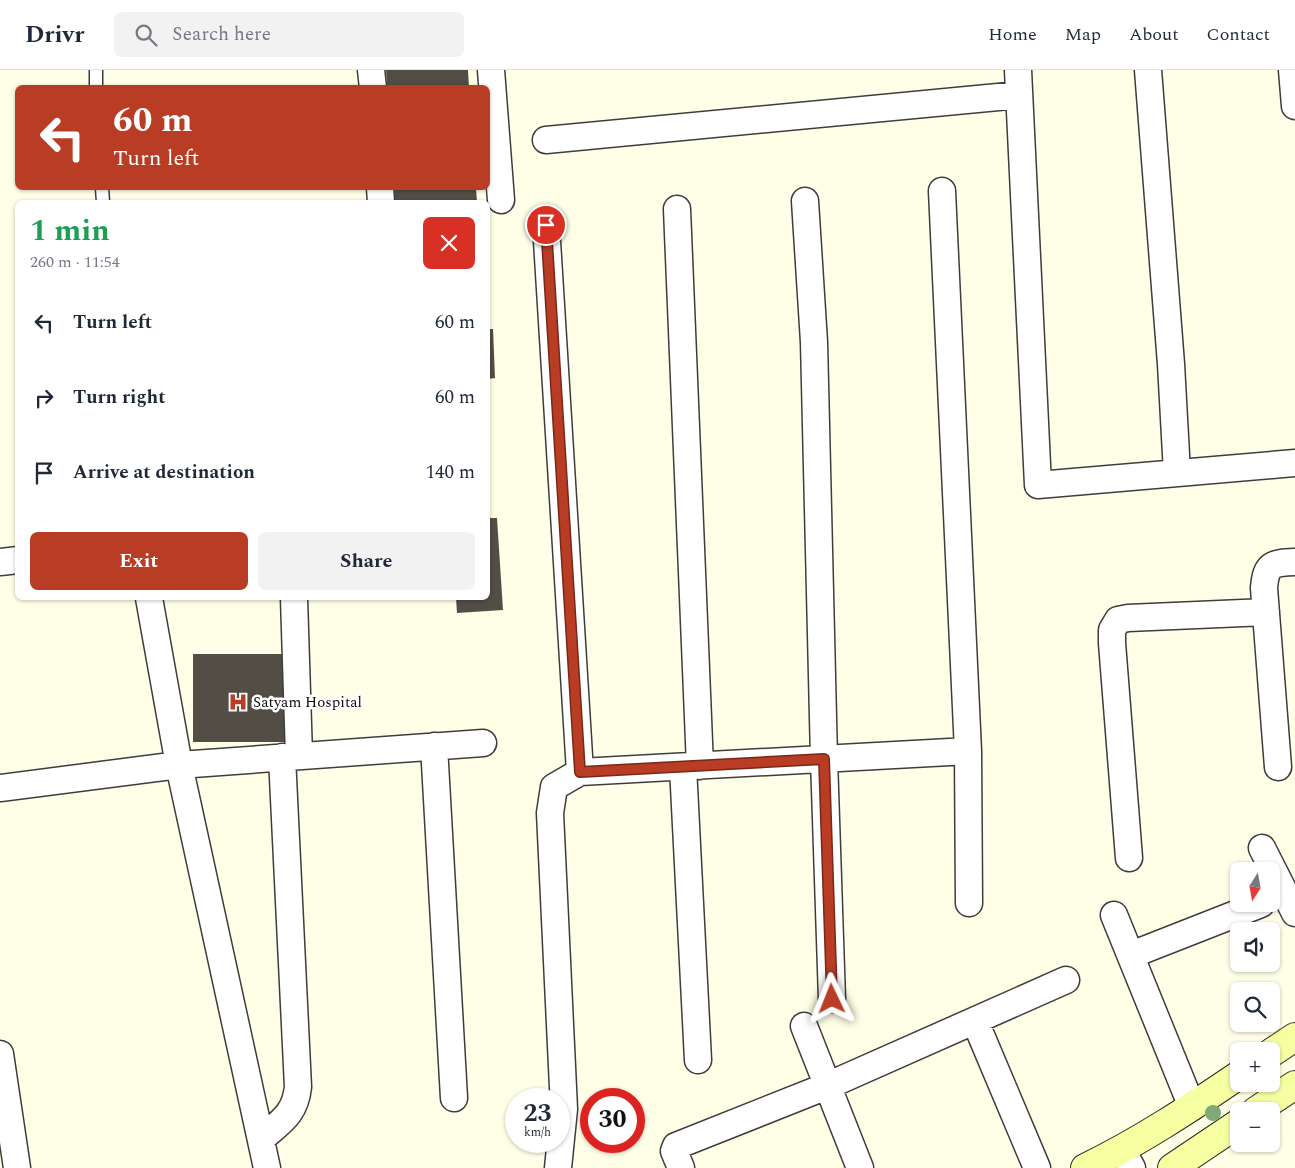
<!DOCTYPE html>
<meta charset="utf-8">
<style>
:root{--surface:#fff;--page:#f2f2f3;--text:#1f2937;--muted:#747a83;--line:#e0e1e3;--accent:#b83d24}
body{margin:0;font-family:Spectral,serif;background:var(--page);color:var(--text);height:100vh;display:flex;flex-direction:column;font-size:19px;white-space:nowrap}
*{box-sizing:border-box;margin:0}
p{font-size:16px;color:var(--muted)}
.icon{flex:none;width:28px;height:28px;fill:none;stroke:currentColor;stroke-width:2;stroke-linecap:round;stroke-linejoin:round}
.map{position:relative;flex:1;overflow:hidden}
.side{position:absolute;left:15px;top:130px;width:475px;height:400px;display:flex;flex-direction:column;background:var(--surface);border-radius:8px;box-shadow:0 1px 4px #0004}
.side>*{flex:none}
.top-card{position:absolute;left:15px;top:15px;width:475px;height:105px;border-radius:8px;box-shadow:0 1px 4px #0004;background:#b83d24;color:#fff;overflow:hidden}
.needle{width:32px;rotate:191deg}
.tools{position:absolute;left:1230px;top:792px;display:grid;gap:10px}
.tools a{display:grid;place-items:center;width:50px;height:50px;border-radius:8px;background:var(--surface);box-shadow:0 1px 4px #0004;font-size:25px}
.speed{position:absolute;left:505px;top:1018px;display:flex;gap:10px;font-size:25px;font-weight:700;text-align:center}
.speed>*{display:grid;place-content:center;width:65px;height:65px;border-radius:50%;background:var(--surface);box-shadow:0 1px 4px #0004;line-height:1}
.speed small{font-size:12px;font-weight:400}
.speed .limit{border:8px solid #d22;background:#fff;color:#111}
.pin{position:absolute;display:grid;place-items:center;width:42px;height:42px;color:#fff;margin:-21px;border:2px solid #fff;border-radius:50%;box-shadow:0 1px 5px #0007}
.me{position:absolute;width:55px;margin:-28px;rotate:358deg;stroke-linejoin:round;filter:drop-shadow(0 0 4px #0008)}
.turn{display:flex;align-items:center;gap:18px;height:105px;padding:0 15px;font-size:22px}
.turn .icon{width:65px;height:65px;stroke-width:2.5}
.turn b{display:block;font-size:35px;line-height:42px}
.round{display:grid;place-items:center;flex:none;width:52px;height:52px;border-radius:8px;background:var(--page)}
.overview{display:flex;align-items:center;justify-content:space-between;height:85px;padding:0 15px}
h1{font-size:30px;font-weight:700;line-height:38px;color:#1e9e55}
.button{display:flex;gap:10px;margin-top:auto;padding:10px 15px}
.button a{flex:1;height:58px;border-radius:8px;background:var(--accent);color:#fff;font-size:20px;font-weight:700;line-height:58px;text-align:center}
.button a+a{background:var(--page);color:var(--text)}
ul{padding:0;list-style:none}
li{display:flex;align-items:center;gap:15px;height:75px;padding:0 15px}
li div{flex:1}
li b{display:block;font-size:19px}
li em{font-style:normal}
header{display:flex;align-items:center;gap:30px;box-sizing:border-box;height:70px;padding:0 25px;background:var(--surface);border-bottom:1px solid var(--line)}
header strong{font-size:24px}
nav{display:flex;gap:28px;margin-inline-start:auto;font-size:18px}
.search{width:350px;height:45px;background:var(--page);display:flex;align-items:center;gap:12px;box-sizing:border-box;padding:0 18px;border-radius:8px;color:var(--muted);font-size:19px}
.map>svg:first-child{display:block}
.building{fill:#524e46}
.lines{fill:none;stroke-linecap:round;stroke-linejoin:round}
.lane-casing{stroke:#3d3d3d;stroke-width:15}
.street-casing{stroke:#3d3d3d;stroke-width:29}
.secondary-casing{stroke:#2c2c2c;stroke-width:30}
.lane{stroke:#fff;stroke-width:12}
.street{stroke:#fff;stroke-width:26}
.secondary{stroke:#f5ffa2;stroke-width:28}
.tree{fill:#82a877}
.route-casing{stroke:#782817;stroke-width:12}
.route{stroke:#b83d24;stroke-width:9}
.labels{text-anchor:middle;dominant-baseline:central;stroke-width:5;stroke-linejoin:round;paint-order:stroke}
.poi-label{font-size:15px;fill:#0a0a0a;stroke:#fff;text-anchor:start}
</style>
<header>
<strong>Drivr</strong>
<div class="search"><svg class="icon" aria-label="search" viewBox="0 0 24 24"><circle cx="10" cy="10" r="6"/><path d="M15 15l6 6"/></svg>Search here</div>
<nav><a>Home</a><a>Map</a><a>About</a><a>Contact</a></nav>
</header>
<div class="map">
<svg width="1295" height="1098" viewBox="0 0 1295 1098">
<rect width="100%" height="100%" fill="#ffffe7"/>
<path class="building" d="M386 0H468L469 18H387Z
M394 118H476L477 132H395Z
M488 259H493L495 308 488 309Z
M488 448H497L503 540 457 543 456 528H488Z
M193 584H288V672H193Z"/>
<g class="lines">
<g class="lane-casing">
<path id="lane" d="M96 0V18
M102 118 103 132"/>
</g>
<g class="street-casing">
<path id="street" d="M371 0 373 18
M491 0 501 130
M1018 0 1038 415 1295 393
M1148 0 1171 294 1177 403
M1292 0 1295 36
M546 70 1019 25
M380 118 381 132
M942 121 968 681 969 833
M805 131 814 272 824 689 832 929
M677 139 700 696
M546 155 580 702
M0 492 18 490
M149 528 179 695 267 1098
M294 528 299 686
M434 676 454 1028
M683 697 698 990
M1278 697 1264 518C1266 493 1273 493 1295 492
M0 718 179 695 483 673
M1262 778 1295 843
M1129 788 1112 573V560L1118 550 1128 548 1266 542
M1114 845 1192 1037
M1131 885 1261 834
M975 951 1037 1098
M804 956 860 1098
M0 984 17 1098
M261 1069C280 1052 295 1045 298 1017L282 687
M1122 1080 1132 1098
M558 1098 564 1039 550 743 554 717 580 702 968 681
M681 1098 674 1081 676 1076 827 1016 1066 910"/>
</g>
<g class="secondary-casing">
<path id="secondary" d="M1271 983 1295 967
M1256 1041 1295 1015
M1085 1098C1139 1072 1189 1039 1239 1005
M1172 1098 1239 1053"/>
</g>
<use href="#lane" class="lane"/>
<use href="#street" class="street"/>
<use href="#secondary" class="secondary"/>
</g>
<circle class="tree" cx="1213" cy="1043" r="8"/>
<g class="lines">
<g class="route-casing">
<path id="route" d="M546 155 580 702 824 689 832 929"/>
</g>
<use href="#route" class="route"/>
</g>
<defs>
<g id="hospital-bare" transform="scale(1.5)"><path d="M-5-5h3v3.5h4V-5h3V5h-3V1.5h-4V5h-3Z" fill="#b83d24" stroke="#fff" stroke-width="2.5" paint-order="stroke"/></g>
</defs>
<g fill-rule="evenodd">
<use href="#hospital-bare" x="238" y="632"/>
</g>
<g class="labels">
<g class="poi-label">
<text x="253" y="632">Satyam Hospital</text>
</g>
</g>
</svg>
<div class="tools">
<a><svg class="needle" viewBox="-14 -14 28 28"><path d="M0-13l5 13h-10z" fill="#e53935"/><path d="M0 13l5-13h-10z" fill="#747a83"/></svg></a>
<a><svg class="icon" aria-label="sound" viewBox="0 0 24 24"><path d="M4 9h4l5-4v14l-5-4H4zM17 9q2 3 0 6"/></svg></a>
<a><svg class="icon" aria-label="search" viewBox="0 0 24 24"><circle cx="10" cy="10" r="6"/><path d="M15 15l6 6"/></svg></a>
<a>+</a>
<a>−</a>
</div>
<div class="speed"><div>23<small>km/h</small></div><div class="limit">30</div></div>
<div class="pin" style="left:546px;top:155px;background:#d93025"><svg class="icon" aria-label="arrive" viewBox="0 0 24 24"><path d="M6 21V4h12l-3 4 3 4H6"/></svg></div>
<svg class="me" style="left:832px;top:929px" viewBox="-20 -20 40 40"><path d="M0-17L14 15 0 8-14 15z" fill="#b83d24" stroke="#fff" stroke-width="4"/></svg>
<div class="top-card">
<div class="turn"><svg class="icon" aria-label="left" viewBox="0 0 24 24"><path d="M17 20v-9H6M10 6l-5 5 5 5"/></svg><div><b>60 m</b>Turn left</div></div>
</div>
<section class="side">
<div class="overview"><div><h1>1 min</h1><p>260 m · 11:54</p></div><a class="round" style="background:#d93025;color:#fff"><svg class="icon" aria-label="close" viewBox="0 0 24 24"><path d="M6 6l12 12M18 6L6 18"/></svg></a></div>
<ul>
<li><svg class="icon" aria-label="left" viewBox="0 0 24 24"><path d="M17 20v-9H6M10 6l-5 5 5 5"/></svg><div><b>Turn left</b></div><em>60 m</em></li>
<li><svg class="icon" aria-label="right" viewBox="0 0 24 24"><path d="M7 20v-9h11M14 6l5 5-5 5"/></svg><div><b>Turn right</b></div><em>60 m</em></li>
<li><svg class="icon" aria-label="arrive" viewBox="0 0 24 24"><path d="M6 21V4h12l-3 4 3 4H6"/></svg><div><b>Arrive at destination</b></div><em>140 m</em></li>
</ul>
<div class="button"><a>Exit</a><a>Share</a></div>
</section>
</div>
